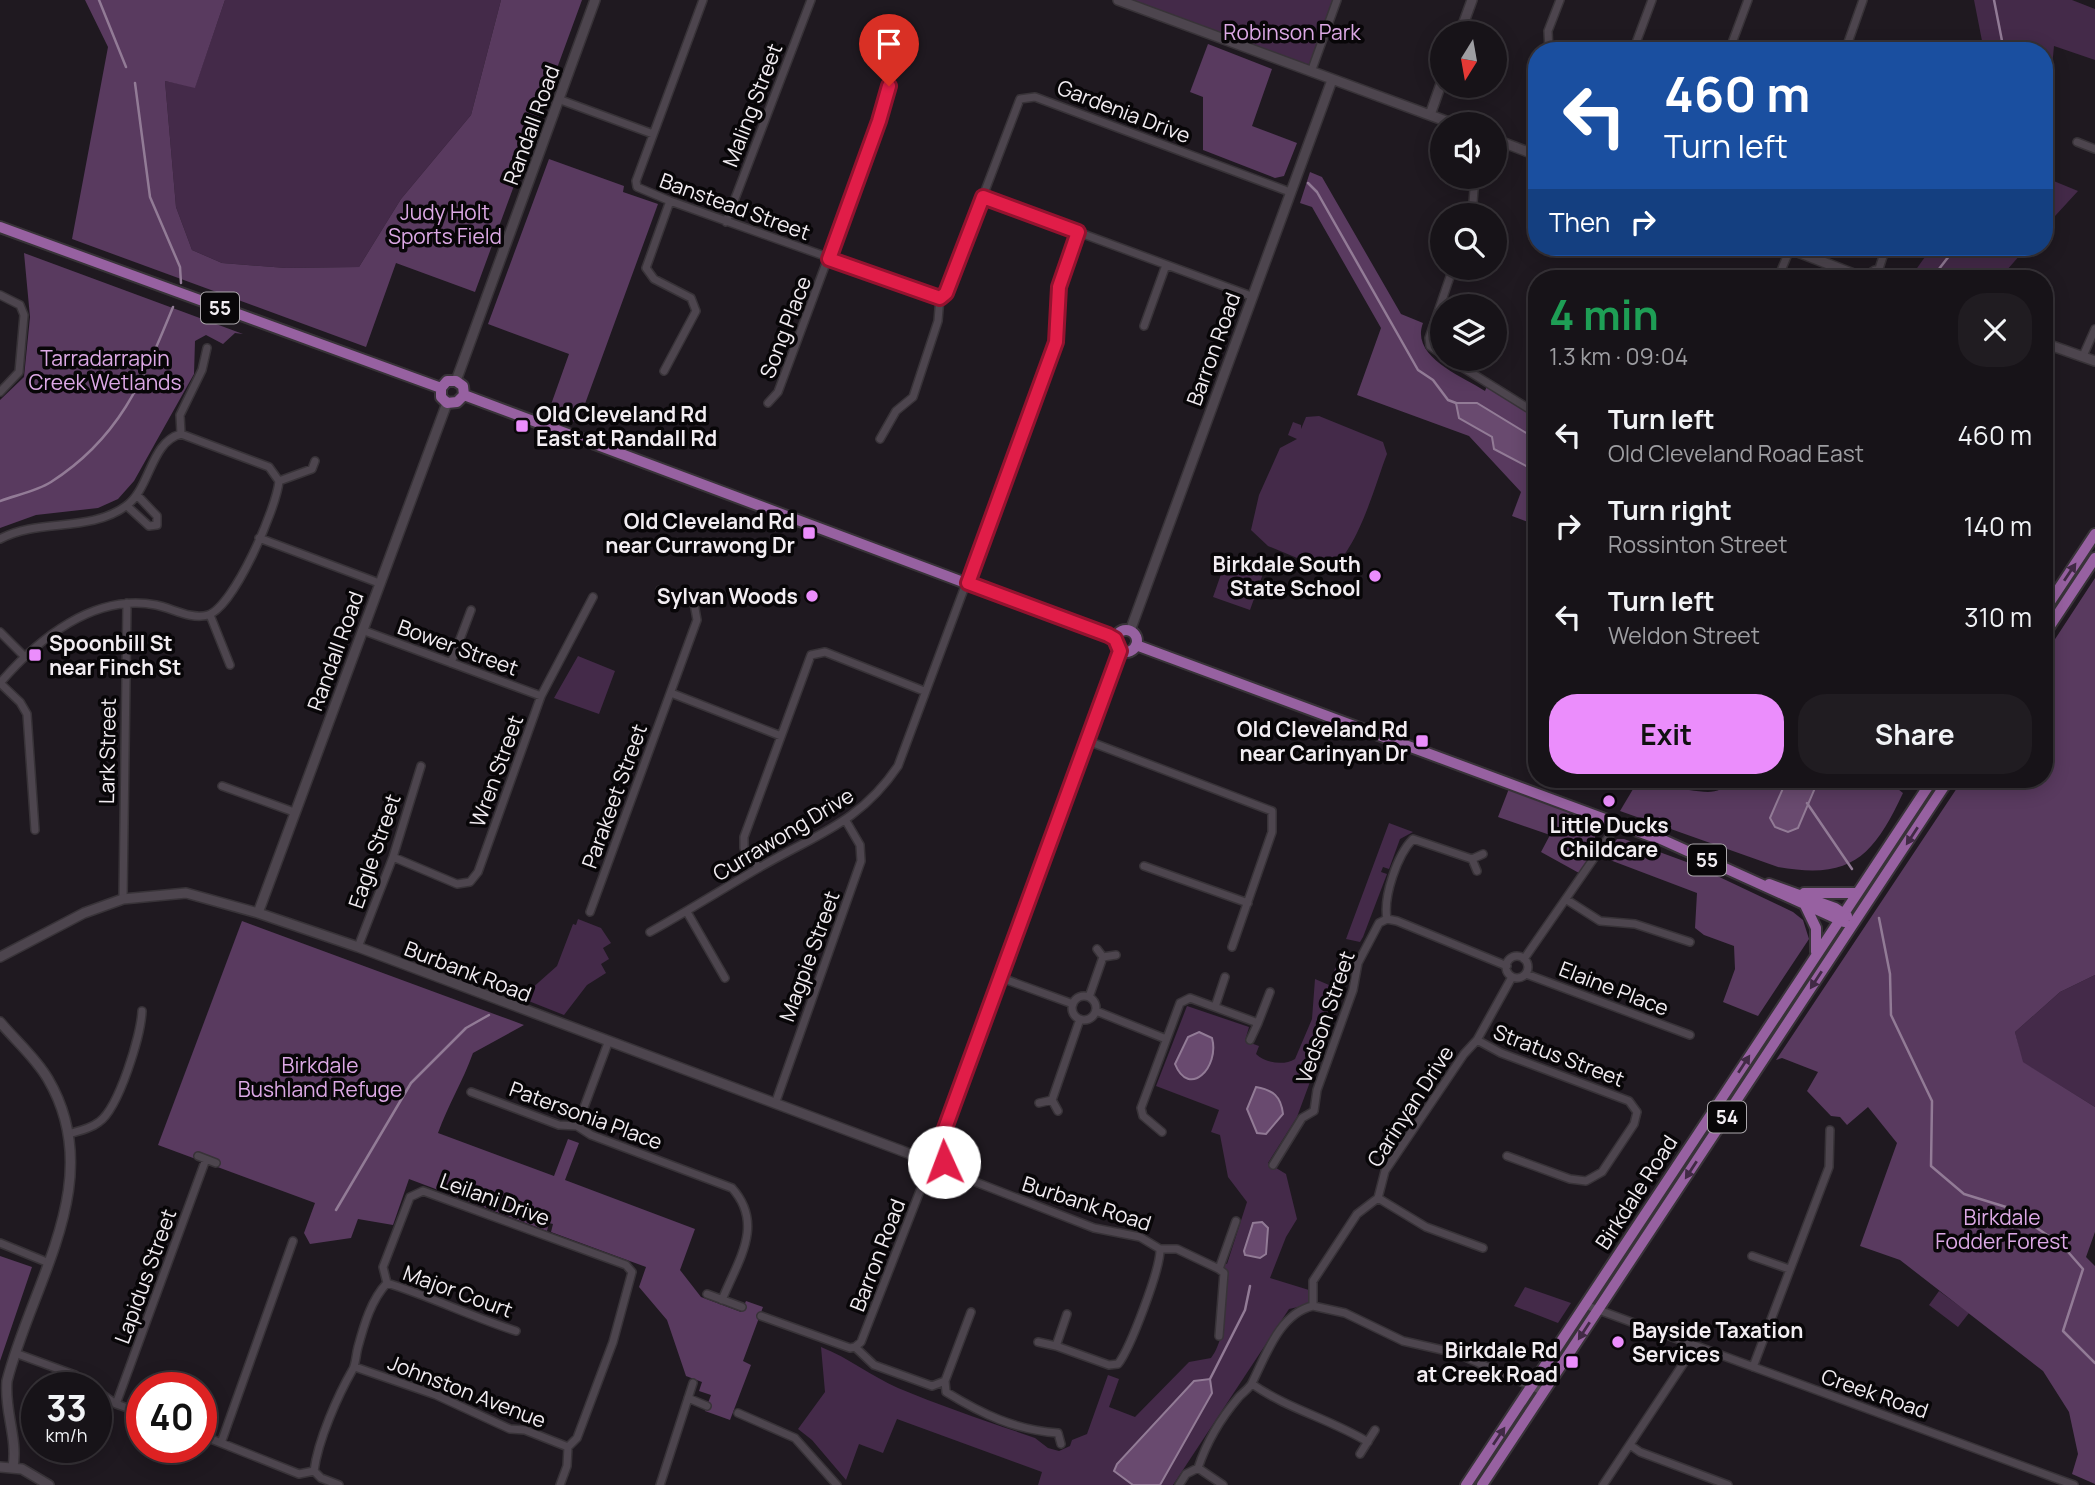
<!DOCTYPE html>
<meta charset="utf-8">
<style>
:root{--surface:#171318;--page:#201c21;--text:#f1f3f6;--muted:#9e9ea2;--line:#363237;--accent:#eb8dfc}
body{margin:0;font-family:Manrope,sans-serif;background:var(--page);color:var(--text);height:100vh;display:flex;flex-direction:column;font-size:26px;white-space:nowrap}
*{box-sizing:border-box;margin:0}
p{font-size:23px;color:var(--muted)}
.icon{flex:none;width:38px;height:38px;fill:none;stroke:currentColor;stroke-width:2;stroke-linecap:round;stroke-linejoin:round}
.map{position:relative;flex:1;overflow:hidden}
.panel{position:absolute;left:1528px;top:270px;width:525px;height:518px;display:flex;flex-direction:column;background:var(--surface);border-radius:28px;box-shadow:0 4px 18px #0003,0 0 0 2px var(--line)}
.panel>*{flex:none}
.hud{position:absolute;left:1528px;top:42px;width:525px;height:214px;border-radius:28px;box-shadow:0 4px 18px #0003,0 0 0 2px var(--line);background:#1a4fa0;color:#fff;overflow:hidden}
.needle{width:46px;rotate:191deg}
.buttons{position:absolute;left:1430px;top:21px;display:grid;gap:14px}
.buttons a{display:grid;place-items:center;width:77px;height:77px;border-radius:50%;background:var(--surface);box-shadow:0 4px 18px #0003,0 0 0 2px var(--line);font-size:35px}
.speed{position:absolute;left:21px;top:1372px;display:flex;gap:14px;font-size:35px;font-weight:700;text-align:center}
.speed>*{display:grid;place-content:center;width:91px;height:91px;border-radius:50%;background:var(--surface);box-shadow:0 4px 18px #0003,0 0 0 2px var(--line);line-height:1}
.speed small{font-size:18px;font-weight:400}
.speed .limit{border:10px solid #d22;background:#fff;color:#111}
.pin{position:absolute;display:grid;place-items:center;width:60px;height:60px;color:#fff;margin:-72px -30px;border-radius:50% 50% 50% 0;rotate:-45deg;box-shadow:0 0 7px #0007}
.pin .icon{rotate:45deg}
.me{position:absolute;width:77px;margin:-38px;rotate:358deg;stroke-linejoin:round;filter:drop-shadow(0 0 5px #0008)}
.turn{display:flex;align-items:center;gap:24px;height:147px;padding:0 21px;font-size:32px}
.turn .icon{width:91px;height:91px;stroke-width:2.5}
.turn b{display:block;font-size:49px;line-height:60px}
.then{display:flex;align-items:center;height:66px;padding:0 21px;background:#0003;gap:14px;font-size:26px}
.round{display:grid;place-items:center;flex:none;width:74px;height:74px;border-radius:28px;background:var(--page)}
.overview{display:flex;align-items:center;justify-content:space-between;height:119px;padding:0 21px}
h1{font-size:42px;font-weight:700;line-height:52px;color:#1e9e55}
.action{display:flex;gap:14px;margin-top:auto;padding:14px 21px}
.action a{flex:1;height:80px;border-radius:28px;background:var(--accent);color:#111;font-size:28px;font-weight:700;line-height:80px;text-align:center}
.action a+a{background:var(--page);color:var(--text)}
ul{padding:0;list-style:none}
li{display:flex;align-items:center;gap:21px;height:91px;padding:0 21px}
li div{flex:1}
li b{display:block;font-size:26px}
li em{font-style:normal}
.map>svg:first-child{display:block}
.green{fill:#442a49}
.forest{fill:#593a5f}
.water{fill:#694a6f;stroke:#927b96;stroke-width:2}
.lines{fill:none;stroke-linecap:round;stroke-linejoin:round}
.stream{stroke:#927b96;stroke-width:2.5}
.minor-casing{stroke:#383338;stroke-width:10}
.tertiary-casing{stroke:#383338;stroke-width:12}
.primary-casing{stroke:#383338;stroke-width:14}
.minor{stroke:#4d454e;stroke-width:7}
.tertiary{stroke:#4d454e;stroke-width:9}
.primary{stroke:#9761a1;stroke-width:10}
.oneway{fill:#412a45}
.route-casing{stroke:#92132f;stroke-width:18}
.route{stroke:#e11d48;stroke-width:12}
.poi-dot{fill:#eb8dfc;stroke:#080608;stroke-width:2.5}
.labels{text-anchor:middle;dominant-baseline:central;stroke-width:7;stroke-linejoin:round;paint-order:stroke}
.shield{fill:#080608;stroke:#aca8ac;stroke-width:2}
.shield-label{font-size:19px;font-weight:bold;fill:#f2edf2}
.park-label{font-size:21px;fill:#dda9e6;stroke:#080608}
.street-label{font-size:21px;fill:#f2edf2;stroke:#080608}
.poi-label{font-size:21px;font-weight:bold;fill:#f2edf2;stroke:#080608;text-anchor:end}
</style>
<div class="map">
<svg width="2095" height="1485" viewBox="0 0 2095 1485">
<rect width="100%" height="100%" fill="#1f1920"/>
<path class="green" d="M225 0H501L471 115 401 199 359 267 286 268 222 263 192 250 176 207 165 81 195 87Z
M1118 0H1337L1311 72Z
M1974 0H2072L2095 9V60L2054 46 2044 151V51H1984Z
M2044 177 2078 191 2044 228Z
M1932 247H2027L2000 278H1910Z
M1319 416 1383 442 1387 454C1375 484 1356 559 1326 570L1268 546 1251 530 1259 495 1280 448 1297 439 1288 435 1293 422 1301 425V429L1306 417Z
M1227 557 1264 571 1250 610 1213 597Z
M578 656 615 671 599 714 554 698Z
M1389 823 1413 832 1400 839 1389 869 1383 867 1381 872 1387 874 1363 937 1360 942 1346 939Z
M578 919 601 928 611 943 603 948 609 959 601 964 606 973 587 985 564 1015 521 998 557 966 573 924 576 925Z
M1340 955 1349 960 1350 967 1342 986 1344 990 1297 1117 1268 1163 1286 1174 1297 1219 1286 1237 1270 1278 1309 1290 1311 1304 1289 1309 1173 1485H1038L1042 1472 897 1419 883 1453 859 1444 846 1480 812 1440 798 1429 825 1392 821 1347C849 1358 871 1376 898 1388 943 1407 989 1422 1035 1438L1048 1448 1059 1451 1070 1446 1072 1440 1087 1434 1108 1375 1119 1379 1109 1407 1135 1417 1189 1362 1211 1358C1224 1341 1227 1307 1225 1286 1225 1277 1220 1272 1224 1263L1227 1264 1247 1202 1228 1177 1220 1135 1211 1132 1219 1110 1156 1086 1187 1006 1249 1027 1245 1041 1259 1046 1256 1054C1265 1063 1284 1066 1295 1059L1312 1019 1315 979 1329 985Z
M2095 975V1107L2022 1062 2015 1032 2060 992Z
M1525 1287 1571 1303 1558 1323 1514 1306Z
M1939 1291 1969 1313 1958 1327 1929 1305Z"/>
<path class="forest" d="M85 0H225L195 88 165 81 176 207 192 250 222 263 286 268 359 267 401 199 471 115 501 0H582L475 292 396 263 366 347 72 239 108 47Z
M1208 44 1272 69 1252 126 1297 143 1284 176 1275 178 1203 150V97L1190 92Z
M549 159 624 186 623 192 658 204 578 423 548 413 569 354 488 324Z
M1310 172 1322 177 1401 314 1423 323C1410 357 1462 376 1485 391L1487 386 1536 418V525L1512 516 1521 492 1469 436 1357 395 1381 328 1312 207 1300 203Z
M24 253 243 334 235 333 223 344 206 335 195 341 194 374 134 481 118 499 98 508 36 515 0 528V400L24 377 30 317Z
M2095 578V975L2060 992 2015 1032 2023 1062 2095 1107V1232L2086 1257 2095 1266V1484L2072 1474 2078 1454 2069 1412 2043 1371 1900 1260 1860 1246 1897 1143 1868 1107 1847 1125 1840 1117 1831 1116 1807 1091 1818 1072 1782 1058 1776 1060 1963 779H2044V656Z
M1639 779H1688L1689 790C1706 792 1721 796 1731 779H1885L1903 793C1873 857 1851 880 1778 867L1620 811Z
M1510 786 1540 796 1596 829 1593 855 1579 873 1541 852 1550 835 1498 817Z
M1617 839H1624L1692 864 1793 912 1803 920 1809 939 1758 1016 1723 1002 1735 969 1734 946 1704 935 1695 928 1697 893 1602 857Z
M242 921 524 1025 473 1053C463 1081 448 1105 438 1133L554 1176 568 1139 579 1143 565 1180 695 1229 680 1270 701 1297 741 1312 746 1301 763 1307 743 1361 751 1365 730 1420 705 1411 711 1395 699 1391 702 1382 686 1376 667 1320 639 1287 646 1267 551 1232 553 1224 549 1223 547 1231 409 1179 393 1225 358 1219 351 1238 310 1244 304 1233 315 1203 158 1145Z
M0 1256 32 1267 0 1361Z"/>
<path class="water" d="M1456 403H1477L1536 439V491L1528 467 1494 449 1492 437 1459 418Z
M1787 779H1812L1815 788 1798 828 1788 832 1775 827 1770 818Z
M1199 1032 1212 1038C1220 1067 1189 1099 1175 1064L1188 1037Z
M1256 1087C1273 1090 1281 1096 1283 1114L1266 1134 1257 1133 1247 1109Z
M1262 1222 1268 1228 1266 1254 1260 1258 1245 1255 1244 1251 1253 1223Z
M1210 1379 1212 1393 1160 1485H1133L1114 1471 1117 1464 1194 1381Z"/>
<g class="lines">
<path class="stream" d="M99 0 126 67
M1994 0 2004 51
M135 83 150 197 180 267 181 283
M1308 183 1317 192 1418 370 1433 380 1448 400 1456 403
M1932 278 1956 247
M0 501C16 495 37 491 51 482 120 438 143 380 173 307
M1807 803 1852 869
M1879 918 1890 974 1891 1015 1932 1101 1931 1166 1964 1194 2006 1207 2062 1245 2083 1269 2063 1331 2095 1363
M336 1210 411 1083 466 1028 489 1015
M1210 1379 1245 1310 1250 1286"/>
<g class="minor-casing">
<path id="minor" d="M703 0 636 181 637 187 670 201 940 297
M1549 51 1548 31 1560 0
M1633 51 1652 0
M1729 51 1748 0
M1845 51 1863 0
M1311 72 1337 0
M558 99 653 134
M2077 142 2095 149
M983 197 1251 296
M1472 215 1475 177
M726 222 811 0
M1878 272 1886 247
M1778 278 1790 249
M0 295 20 305 24 315 19 372 0 392
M1144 326 1166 265
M1442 354 1430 346 1429 338 1453 268
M2083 356 2095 329
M1449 359 1536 413
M664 371 696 311 691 298 654 279 646 268 670 201
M768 403 778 392 879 121 897 49
M181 434 269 467 279 481
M181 434 180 415 202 370 207 348
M880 439 896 411 913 397 938 321 940 297 946 293 1020 99 1035 97 1290 192
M279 481 312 469 315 461
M127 506 149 526 157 525V516L137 495
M259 538 379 583
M0 539C39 518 89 533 126 506 151 488 150 442 181 434
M210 615 230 665
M362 630 541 696
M0 632 24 656
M451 663 471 610
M0 683C38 639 94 593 156 605 172 608 191 620 208 615 234 607 277 507 279 481
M0 683 20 702 27 714 35 830
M671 693 781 736
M1088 741 1272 811V832L1232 947
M222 786 294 812
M393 857 457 884 470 882 478 872 541 696 593 597
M1144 866 1248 903
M759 868 744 848V837L811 655 825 652 924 691
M1477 871 1472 859 1483 854
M123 899 127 603
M1567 900 1600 921 1635 924 1690 942
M590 912 697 620 694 603 660 590
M687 912 725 978
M1387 919C1383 897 1397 855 1413 839L1472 859
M650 932C686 912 721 890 757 869 814 835 859 824 898 766L1056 342 1059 287 1078 232
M358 947 393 857 421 766
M1097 949 1103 957 1116 955
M1506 967a11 11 0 1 1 22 0a11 11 0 1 1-22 0Z
M1524 959 1617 825
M1526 974 1690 1035
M999 977 1073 1004
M1072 1008a12 12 0 1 1 24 0a12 12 0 1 1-24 0Z
M1089 997 1103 957
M1215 1007 1225 977
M1096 1011 1166 1039
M1250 1040 1258 1023
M1477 1040 1501 1053 1629 1101 1637 1112 1634 1124 1602 1172 1586 1181 1570 1179 1507 1156
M471 1092 559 1125 577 1126 591 1135 732 1188C765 1225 738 1260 722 1300
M1052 1100 1080 1019
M1039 1103 1052 1100 1058 1111
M775 1104 861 861 860 845 846 821
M577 1126 608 1043
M1162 1132 1143 1116 1141 1108 1180 1003 1190 998 1258 1023 1270 992
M68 1134C79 1131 90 1129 99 1122 119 1108 141 1035 142 1011
M198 1156 216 1163
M1273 1165 1302 1118 1314 1111 1317 1090 1353 990 1358 963 1379 923 1387 919 1397 921 1507 966
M942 1169 1094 1228 1140 1237 1160 1249H1177L1219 1269 1224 1273 1219 1336
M1378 1198 1426 1227 1483 1248
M0 1243 49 1263
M1752 1256 1789 1269
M1219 1269 1236 1221
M387 1283C432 1297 472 1317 516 1331
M707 1294 742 1307
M1585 1305 2074 1485
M1313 1306 1345 1313 1403 1341 1456 1353 1544 1392
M761 1316 850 1348 855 1347
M1038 1342 1056 1346 1067 1314
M1056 1346 1109 1365 1118 1364C1130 1349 1161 1268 1160 1249
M855 1347 861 1342 927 1173
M855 1347 874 1365 932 1386 945 1381 971 1312
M15 1353 75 1375 93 1388
M355 1367 436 1395 510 1429 525 1430 568 1447
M1753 1367 1829 1167 1830 1130
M945 1381 946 1392C982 1414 1015 1430 1058 1433L1061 1444
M1252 1384C1288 1409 1330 1419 1368 1442
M96 1390 116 1404 142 1413
M688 1398 707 1406
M116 1404 206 1159
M738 1413 795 1438 837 1485
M201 1435 299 1474 314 1471
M221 1443 293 1241
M1630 1445 1640 1452 1728 1485
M1360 1454 1375 1430
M1198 1468 1223 1485
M314 1471C318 1440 338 1395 353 1369 356 1363 356 1354 358 1347 364 1325 371 1300 387 1283L383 1267 410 1197 423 1191 626 1265 632 1272 613 1342 577 1438 568 1447 567 1466 560 1485
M314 1471 321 1478 339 1485
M660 1485 693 1383
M1179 1485 1186 1474 1198 1468C1206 1444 1221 1418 1238 1398 1242 1393 1249 1389 1252 1383 1266 1355 1280 1313 1313 1306V1281L1357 1214 1378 1198 1385 1171 1464 1054 1477 1040 1512 977
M1603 1485 1695 1346"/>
</g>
<g class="tertiary-casing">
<path id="tertiary" d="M1118 0 1454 124
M1460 33 1472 0
M1430 115 1442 81
M1494 139 1536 155
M1785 247 1864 278
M1864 278 1875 271 1884 278
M2044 343 2095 361
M456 381 595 0
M1130 631 1332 80
M258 913 447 403
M0 957 84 913 123 899 186 893 258 913 358 947 921 1158
M0 1022C16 1041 36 1058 48 1079 108 1181 32 1282 7 1381 4 1411 18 1438 13 1467
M920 1162a12 12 0 1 1 24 0a12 12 0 1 1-24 0Z
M937 1151 1120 651
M0 1467 22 1469 49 1485"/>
</g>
<g class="primary-casing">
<path id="primary" d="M0 227 441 388
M441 388V397L447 403 457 402 464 395
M441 388 447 381H456L463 386 464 395
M464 395 1115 639
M2044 611 2095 534
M1115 641a11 11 0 1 1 22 0a11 11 0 1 1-22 0Z
M2044 635 2095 558
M1136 645 1656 838
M1652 835 1844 922
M1769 884 1835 908 1847 916
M1804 893H1857
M1805 905 1816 928V952
M1466 1485 1933 779
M1482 1485 1949 779"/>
</g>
<use href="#minor" class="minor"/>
<use href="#tertiary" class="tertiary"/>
<use href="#primary" class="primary"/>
</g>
<defs><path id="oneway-solid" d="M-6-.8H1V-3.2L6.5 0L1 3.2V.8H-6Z" transform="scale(1.75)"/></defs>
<g class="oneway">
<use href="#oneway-solid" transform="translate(2070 572) rotate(-56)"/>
<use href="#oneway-solid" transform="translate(1912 836) rotate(123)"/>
<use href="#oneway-solid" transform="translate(1816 980) rotate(123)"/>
<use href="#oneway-solid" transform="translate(1744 1064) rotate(-57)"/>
<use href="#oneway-solid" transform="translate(1691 1170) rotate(123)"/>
<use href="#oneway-solid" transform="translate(1584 1331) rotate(123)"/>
<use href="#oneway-solid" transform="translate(1499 1436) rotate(-56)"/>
</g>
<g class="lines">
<g class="route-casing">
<path id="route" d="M889 86 879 121 829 259 940 298 946 293 983 197 1078 232 1059 287 1056 342 968 583 1108 635 1115 639 1120 651 940 1142 937 1152 944 1162"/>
</g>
<use href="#route" class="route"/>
</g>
<g class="poi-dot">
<rect x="515" y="419" width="14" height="14" rx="3.5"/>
<rect x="802" y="526" width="14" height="14" rx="3.5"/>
<circle cx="1375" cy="576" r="7"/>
<circle cx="812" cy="596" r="7"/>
<rect x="28" y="648" width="14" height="14" rx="3.5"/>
<rect x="1415" y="734" width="14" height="14" rx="3.5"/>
<circle cx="1609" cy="801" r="7"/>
<circle cx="1618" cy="1342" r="7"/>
<rect x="1565" y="1355" width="14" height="14" rx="3.5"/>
</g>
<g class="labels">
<g class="shield">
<rect x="201" y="292.5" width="38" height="31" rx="5"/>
<rect x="1688" y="844.5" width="38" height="31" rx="5"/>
<rect x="1708" y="1101.5" width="38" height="31" rx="5"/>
</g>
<g class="shield-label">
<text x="220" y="308">55</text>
<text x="1707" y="860">55</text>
<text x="1727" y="1117">54</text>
</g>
<g class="park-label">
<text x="1292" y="32">Robinson Park</text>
<text x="445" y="212">Judy Holt<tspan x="445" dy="24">Sports Field</tspan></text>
<text x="105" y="358">Tarradarrapin<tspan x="105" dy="24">Creek Wetlands</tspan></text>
<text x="320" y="1065">Birkdale<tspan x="320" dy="24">Bushland Refuge</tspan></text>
<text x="2002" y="1217">Birkdale<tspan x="2002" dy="24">Fodder Forest</tspan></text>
</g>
<g class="street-label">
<text transform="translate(752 105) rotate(-69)">Maling Street</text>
<text transform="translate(1124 111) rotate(21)">Gardenia Drive</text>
<text transform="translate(531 125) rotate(-70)">Randall Road</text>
<text transform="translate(735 206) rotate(20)">Banstead Street</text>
<text transform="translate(785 327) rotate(-69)">Song Place</text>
<text transform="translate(1213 349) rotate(-70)">Barron Road</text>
<text transform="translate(458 647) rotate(20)">Bower Street</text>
<text transform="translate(335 651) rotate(-70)">Randall Road</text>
<text transform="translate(107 751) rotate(-89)">Lark Street</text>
<text transform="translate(496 771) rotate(-70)">Wren Street</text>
<text transform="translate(614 796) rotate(-70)">Parakeet Street</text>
<text transform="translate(783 834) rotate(-31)">Currawong Drive</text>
<text transform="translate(374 851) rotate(-71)">Eagle Street</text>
<text transform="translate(809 956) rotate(-70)">Magpie Street</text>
<text transform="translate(468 971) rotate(21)">Burbank Road</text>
<text transform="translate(1614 988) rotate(21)">Elaine Place</text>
<text transform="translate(1325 1017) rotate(-71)">Vedson Street</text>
<text transform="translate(1559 1055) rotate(21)">Stratus Street</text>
<text transform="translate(1410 1106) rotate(-57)">Carinyan Drive</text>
<text transform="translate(586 1115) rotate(20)">Patersonia Place</text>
<text transform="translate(1636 1192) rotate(-57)">Birkdale Road</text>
<text transform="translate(495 1199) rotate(20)">Leilani Drive</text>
<text transform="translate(1087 1203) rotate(18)">Burbank Road</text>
<text transform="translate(877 1255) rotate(-69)">Barron Road</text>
<text transform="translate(145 1276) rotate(-70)">Lapidus Street</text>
<text transform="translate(458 1291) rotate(20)">Major Court</text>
<text transform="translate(467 1391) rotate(21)">Johnston Avenue</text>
<text transform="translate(1875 1393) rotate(19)">Creek Road</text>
</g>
<g class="poi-label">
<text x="536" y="414" text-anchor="start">Old Cleveland Rd<tspan x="536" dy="24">East at Randall Rd</tspan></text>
<text x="795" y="521">Old Cleveland Rd<tspan x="795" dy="24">near Currawong Dr</tspan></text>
<text x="1361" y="564">Birkdale South<tspan x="1361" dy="24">State School</tspan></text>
<text x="798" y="596">Sylvan Woods</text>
<text x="49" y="643" text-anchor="start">Spoonbill St<tspan x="49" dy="24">near Finch St</tspan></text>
<text x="1408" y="729">Old Cleveland Rd<tspan x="1408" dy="24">near Carinyan Dr</tspan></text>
<text x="1609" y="825" text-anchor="middle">Little Ducks<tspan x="1609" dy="24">Childcare</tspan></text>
<text x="1632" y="1330" text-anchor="start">Bayside Taxation<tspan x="1632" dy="24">Services</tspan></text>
<text x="1558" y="1350">Birkdale Rd<tspan x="1558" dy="24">at Creek Road</tspan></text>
</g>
</g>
</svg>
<div class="buttons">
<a><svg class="needle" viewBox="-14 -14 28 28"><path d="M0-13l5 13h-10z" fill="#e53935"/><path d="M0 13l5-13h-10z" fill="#9e9ea2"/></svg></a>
<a><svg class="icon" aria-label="sound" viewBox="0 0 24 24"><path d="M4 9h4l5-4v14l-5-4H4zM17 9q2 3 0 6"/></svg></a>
<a><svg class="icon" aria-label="search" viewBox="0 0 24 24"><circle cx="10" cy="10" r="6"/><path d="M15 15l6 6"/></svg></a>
<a><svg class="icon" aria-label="layers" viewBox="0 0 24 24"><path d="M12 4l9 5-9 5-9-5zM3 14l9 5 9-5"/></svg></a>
</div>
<div class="speed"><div>33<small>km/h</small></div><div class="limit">40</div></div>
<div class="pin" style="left:889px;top:86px;background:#d93025"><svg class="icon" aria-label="arrive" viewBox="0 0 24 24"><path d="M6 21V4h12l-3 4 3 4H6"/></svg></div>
<svg class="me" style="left:944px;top:1162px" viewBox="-20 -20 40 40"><circle r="19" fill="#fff"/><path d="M0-13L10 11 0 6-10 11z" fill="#e11d48"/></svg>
<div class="hud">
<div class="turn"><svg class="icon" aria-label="left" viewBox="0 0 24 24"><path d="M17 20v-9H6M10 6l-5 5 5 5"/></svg><div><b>460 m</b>Turn left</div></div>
<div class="then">Then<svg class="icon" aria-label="right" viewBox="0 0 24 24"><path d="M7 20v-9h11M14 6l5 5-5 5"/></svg></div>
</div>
<section class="panel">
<div class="overview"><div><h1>4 min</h1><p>1.3 km · 09:04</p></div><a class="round"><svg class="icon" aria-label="close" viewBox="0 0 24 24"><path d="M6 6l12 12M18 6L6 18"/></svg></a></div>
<ul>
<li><svg class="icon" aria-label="left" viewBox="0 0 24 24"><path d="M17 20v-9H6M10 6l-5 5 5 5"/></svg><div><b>Turn left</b><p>Old Cleveland Road East</p></div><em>460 m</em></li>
<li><svg class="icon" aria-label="right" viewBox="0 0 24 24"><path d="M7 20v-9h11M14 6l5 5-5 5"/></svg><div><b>Turn right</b><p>Rossinton Street</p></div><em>140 m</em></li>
<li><svg class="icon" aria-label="left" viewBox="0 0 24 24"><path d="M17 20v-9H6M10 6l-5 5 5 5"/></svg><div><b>Turn left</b><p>Weldon Street</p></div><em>310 m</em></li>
</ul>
<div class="action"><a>Exit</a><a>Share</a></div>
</section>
</div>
